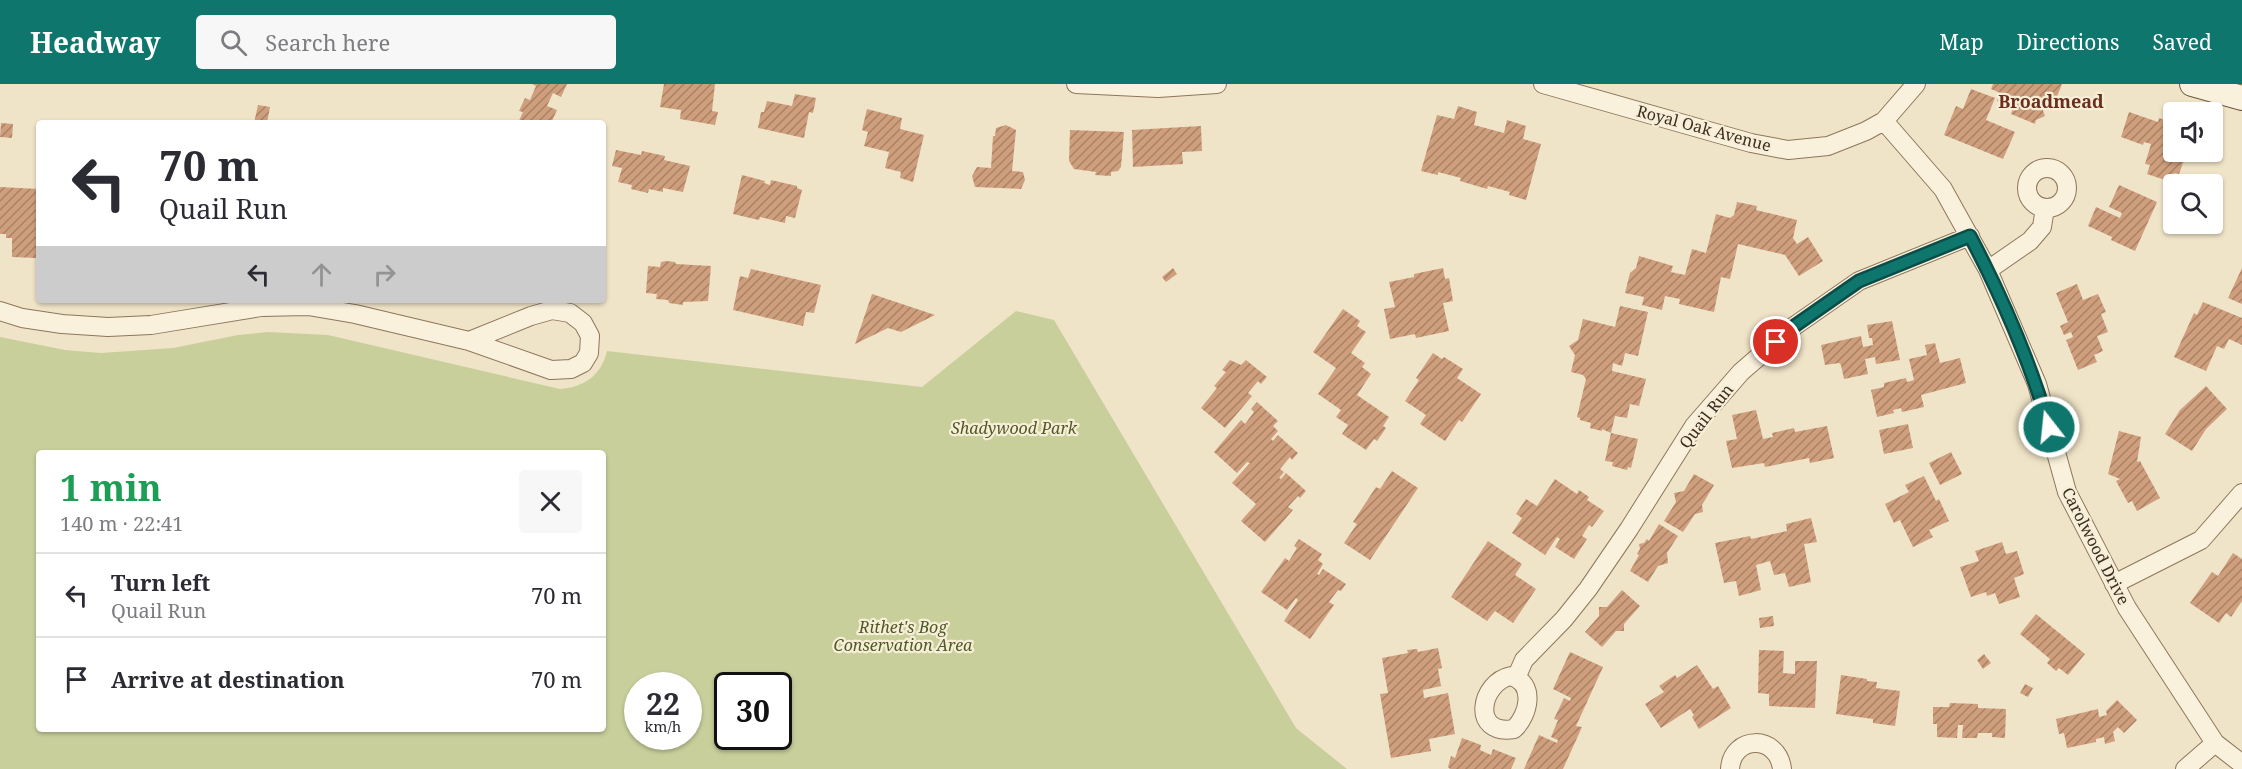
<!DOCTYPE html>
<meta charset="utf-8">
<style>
:root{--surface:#fff;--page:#f7f7f7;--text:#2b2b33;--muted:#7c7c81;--line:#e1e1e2;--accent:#0f766e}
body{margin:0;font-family:"Noto Serif",serif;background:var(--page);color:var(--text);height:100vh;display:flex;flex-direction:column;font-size:22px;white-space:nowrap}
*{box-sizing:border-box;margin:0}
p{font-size:20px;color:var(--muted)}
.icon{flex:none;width:33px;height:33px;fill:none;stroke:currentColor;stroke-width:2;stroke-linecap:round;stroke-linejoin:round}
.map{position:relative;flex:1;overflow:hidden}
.sheet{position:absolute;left:36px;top:366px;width:570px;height:282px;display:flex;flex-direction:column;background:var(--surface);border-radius:6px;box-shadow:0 2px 4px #0004}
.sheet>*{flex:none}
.guide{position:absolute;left:36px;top:36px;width:570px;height:183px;border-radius:6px;box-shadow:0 2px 4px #0004;background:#fff;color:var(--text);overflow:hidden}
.buttons{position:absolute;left:2163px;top:18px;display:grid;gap:12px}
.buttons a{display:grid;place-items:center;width:60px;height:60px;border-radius:6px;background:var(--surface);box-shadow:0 2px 4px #0004;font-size:30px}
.speed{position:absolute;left:624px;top:588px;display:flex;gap:12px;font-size:30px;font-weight:700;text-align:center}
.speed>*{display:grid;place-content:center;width:78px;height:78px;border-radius:50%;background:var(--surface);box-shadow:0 2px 4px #0004;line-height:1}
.speed small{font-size:15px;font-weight:400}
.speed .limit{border:3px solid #111;border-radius:9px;background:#fff;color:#111}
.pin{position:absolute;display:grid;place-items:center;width:51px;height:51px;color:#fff;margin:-26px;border:3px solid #fff;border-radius:50%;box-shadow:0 2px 6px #0007}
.me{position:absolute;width:66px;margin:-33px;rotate:344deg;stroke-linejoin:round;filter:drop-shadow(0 0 4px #0008)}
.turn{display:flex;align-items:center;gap:21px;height:126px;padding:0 24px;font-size:27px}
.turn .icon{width:78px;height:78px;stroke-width:2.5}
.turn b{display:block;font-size:42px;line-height:51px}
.lanes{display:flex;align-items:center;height:57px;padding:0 24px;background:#0003;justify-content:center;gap:30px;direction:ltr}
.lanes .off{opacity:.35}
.round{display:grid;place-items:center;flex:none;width:63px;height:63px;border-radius:6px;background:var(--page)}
.overview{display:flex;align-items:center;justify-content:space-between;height:102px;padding:0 24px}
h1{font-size:36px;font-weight:700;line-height:45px;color:#1e9e55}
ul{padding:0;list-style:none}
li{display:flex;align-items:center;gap:18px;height:84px;padding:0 24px;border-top:2px solid var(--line)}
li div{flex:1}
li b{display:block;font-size:22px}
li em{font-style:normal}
header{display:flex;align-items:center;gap:36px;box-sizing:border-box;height:84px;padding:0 30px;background:var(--accent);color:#fff}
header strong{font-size:28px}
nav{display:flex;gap:33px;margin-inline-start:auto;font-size:21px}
.search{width:420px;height:54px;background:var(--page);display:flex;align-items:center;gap:15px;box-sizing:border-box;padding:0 21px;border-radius:6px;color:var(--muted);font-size:22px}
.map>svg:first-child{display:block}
.park{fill:#c9cf9b;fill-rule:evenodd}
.building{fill:url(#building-hatch)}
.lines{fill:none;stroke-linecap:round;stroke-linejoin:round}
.street-casing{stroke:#8d765c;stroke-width:20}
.secondary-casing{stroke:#6f573f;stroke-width:26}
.street{stroke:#faf1dc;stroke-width:18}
.secondary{stroke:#faf1dc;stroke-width:24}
.route-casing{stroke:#0a4d48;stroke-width:15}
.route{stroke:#0f766e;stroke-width:10}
.labels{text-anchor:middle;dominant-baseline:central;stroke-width:4.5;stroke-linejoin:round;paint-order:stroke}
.street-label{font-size:16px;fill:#3d2e20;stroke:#f7eed8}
.park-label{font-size:16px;font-style:italic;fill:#4d5a26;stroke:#f7eed8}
.neighbourhood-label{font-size:18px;font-weight:bold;fill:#6b2e1e;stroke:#f7eed8}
</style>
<header>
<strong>Headway</strong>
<div class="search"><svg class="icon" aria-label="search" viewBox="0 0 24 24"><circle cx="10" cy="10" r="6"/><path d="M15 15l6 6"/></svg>Search here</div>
<nav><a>Map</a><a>Directions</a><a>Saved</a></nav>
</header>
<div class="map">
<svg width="2242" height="685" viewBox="0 0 2242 685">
<defs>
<pattern id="building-hatch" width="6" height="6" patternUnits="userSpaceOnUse" patternTransform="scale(1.5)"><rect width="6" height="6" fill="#cf9f7d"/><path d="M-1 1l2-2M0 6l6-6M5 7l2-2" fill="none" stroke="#a98266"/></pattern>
</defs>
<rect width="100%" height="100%" fill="#f0e4c8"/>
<path class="park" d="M1016 227 1054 236 1296 644 1347 685H0V253L65 266 101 269 173 264 238 251 268 248 328 251 560 305C584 303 601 292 607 267L922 303ZM39 369H603V645H39ZM638 602H688V652H638ZM728 602H778V652H728Z"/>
<path class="building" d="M532 0H567L561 13 553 9 547 22 557 26 551 39H518L523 28 519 27 525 14 530 16 536 2Z
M664 0H715L712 27 718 28 715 41 680 35 681 26 660 23Z
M1993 0H2062L2052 25 2043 21 2042 24 2045 32 2036 36 2035 40 2011 30 2013 24 1997 17 2000 9 1991 5Z
M1971 5 1995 14 1986 36 2015 48 2003 75 1944 51 1956 22 1963 25Z
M795 10 816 14 813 29 809 28 804 54 758 44 761 28H764L767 17 792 22Z
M258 21 270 23 267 39H254Z
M1458 22 1477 28 1474 41 1504 49 1507 36 1526 42 1523 55 1541 60 1526 116 1509 111 1510 108 1488 102 1487 105 1460 97 1461 94 1438 88V91L1421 87 1437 31 1454 35Z
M867 25 902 34 900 45 924 51 913 98 900 94 901 88 885 84 889 68 864 62 868 48 862 46Z
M2129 28 2158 38 2159 34 2174 39V68H2187L2179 90 2174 89 2171 98 2147 90 2150 81 2145 80 2151 60 2144 58 2143 61 2121 53Z
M1 39 13 40 12 54 0 53Z
M1006 41 1016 46 1012 87 1023 88 1025 96 1021 105 975 103 972 92 977 83 991 84 993 52H995L996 44Z
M1201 42 1202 67 1182 68 1183 80 1133 83 1132 46Z
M1070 46 1124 48 1121 83 1118 87 1111 88V92L1095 91 1096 88 1074 85 1069 77Z
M616 66 641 71 642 67 665 72 664 76 690 82 683 108 663 104V108L649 105 648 109 631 105 632 101 618 98 622 84 612 82Z
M742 91 765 97 764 99 770 101 771 96 797 102V104L802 106 795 134 786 132 785 139 760 133 759 136 733 130Z
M2119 101 2157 118 2135 167 2111 156 2112 153 2088 142 2096 123 2120 134 2122 129 2109 123Z
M0 103 39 105 36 174 12 173V154H6V150H0Z
M1737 118 1757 122 1756 126 1797 136 1793 154 1797 160 1808 153 1823 177 1799 192 1785 171 1738 160 1730 195 1721 193 1714 228 1679 220 1680 215 1665 212 1662 226 1642 221 1644 213 1625 209 1630 189 1636 184 1639 172 1673 182 1671 188 1685 191 1692 165 1706 169 1716 130 1730 134 1734 131Z
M666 177 675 178 676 180 711 182 708 217 683 218V221L669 219 668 216 656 215 657 210 646 209 648 182 660 183 661 178Z
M1173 184 1177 190 1166 198 1162 193Z
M1443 184 1445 195 1449 194 1453 217 1443 219 1449 247 1416 254 1415 250 1390 255 1384 225 1395 223 1389 198 1414 193V190Z
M2242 184V220L2228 214Z
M751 185 821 201 814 229 806 228 803 242 733 226 740 192 748 194Z
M2077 200 2083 216 2098 210 2106 228 2101 230 2108 248 2097 252 2103 267 2094 271 2097 278 2078 286 2066 256 2073 253 2071 248 2064 251 2060 242 2068 238 2056 209Z
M872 210 935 231 901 248 888 244 855 260Z
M2203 218 2242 234V261L2229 255 2224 265 2217 262 2206 287 2174 273 2194 229 2197 231Z
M1620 222 1648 228 1638 272 1625 269 1622 282 1613 279 1612 287 1646 295 1639 322 1630 320 1627 334 1615 332 1611 349 1602 345V347L1590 344 1591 339 1580 336V334L1577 333 1586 295 1583 291 1571 288 1575 271 1569 262 1578 256 1583 235 1615 243Z
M1343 225 1360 237 1357 242 1366 248 1351 269 1365 279 1362 283 1371 290 1357 311 1389 333 1383 342 1386 344 1377 357 1374 355 1366 366 1342 350 1348 341 1336 333 1341 326 1318 310 1336 284 1313 268Z
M1892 237 1900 276 1876 280 1875 273 1865 275 1868 290 1844 295 1841 281 1839 279 1825 281 1821 261 1861 252 1863 263 1873 261 1872 254H1869L1867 241Z
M1935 259 1940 279 1960 274 1966 299 1921 311 1924 323 1902 328 1901 324 1893 326 1894 329 1877 333 1871 306 1884 303V299L1906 294 1907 298 1914 296 1909 275 1927 271 1925 261Z
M1433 269 1442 275 1444 273 1463 285 1457 294 1481 310 1462 338 1459 336 1445 357 1420 340 1426 331 1405 317 1419 296 1416 294Z
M1230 276 1241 281 1246 276 1267 293 1261 300 1258 297 1248 309 1252 312 1225 344 1201 324 1217 304 1214 302 1226 288 1222 286Z
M2206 302 2227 325 2206 345 2192 367 2165 350 2180 326Z
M1257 318 1278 337 1273 342 1278 347 1271 355 1273 357 1278 351 1298 369 1292 376 1290 373 1280 385 1284 388 1279 394 1281 395 1286 389 1306 407 1300 414 1298 412 1288 423 1293 426 1265 458 1241 437 1256 420 1232 399 1250 379 1247 378 1237 389 1214 368 1241 336 1245 340 1254 328 1251 325Z
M1756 326 1763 355 1773 353 1772 349 1794 344 1795 348 1827 342 1834 374 1810 379 1809 374 1765 383 1764 379 1732 384 1726 357 1737 355 1732 331Z
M1908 340 1913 364 1884 370 1879 346Z
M2119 347 2141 353 2137 378 2140 377 2160 414 2137 427 2132 417 2128 419 2116 397 2120 395 2108 390Z
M1611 349 1638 355 1631 384 1628 383 1627 386 1612 382 1613 378 1605 377Z
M1951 368 1962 390 1940 401 1929 379Z
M1392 387 1418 404 1370 476 1344 459 1357 440 1353 438 1376 403 1380 405Z
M1694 390 1714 401 1702 421 1703 428 1695 430 1683 448 1664 437 1676 418 1674 409 1684 407Z
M1924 392 1936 417 1939 415 1949 437 1929 446 1933 453 1913 463 1900 436 1894 439 1885 420 1909 408 1905 401Z
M1555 395 1577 410 1579 406 1589 413 1587 416 1604 427 1592 443 1589 441 1582 452 1587 455 1574 475 1555 463 1560 455 1557 453 1545 471 1512 449 1522 434 1516 430 1526 415 1537 422Z
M1811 434 1817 458 1804 460 1811 498 1789 503 1785 489 1774 491 1770 477 1756 481 1761 506 1739 512 1736 497 1724 499 1715 459 1750 452 1751 455 1787 447 1786 440Z
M1659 440 1678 452 1667 469 1668 479 1658 482 1648 498 1630 487 1639 471 1637 470 1640 465 1639 460 1644 459 1647 455 1649 457Z
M1299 455 1322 470 1318 476 1323 480 1317 490 1319 491 1323 485 1346 500 1341 507 1338 506 1329 518 1334 521 1310 555 1284 537 1298 516 1296 514 1287 526 1261 508 1285 474 1289 477 1297 464 1294 462Z
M1488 457 1522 480 1515 491 1536 505 1513 539 1495 527 1487 537 1451 513Z
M2002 458 2006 470 2017 467 2024 490 2014 494 2020 513 1999 520 1995 509 1987 512 1986 508 1971 513 1960 483 1979 477 1975 467Z
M2233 469 2242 475V517L2231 533 2226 529 2219 539 2190 519 2212 488 2218 492Z
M1622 506 1640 522 1624 540V547H1616L1602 563 1585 548 1599 532V523H1607Z
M2036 530 2085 570 2068 591 2059 584 2056 587 2047 579 2050 575 2020 550Z
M1773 532 1774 542 1760 544 1759 534Z
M1438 564 1442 584 1438 585 1441 602 1423 606 1424 614 1448 609 1455 650 1429 655 1431 667 1391 674 1380 610 1388 609 1382 574 1408 569 1407 566 1417 565 1418 568Z
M1759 566 1784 567 1783 589 1795 590V577H1817L1815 624 1769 622V610L1758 609Z
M1570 568 1603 583 1576 642 1582 643 1563 685H1524L1539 651 1557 659 1558 656 1551 653 1558 636 1554 635 1564 614 1570 617 1571 614 1553 605Z
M1984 570 1991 579 1983 585 1977 576Z
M1697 581 1713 605 1718 602 1731 624 1699 645 1692 633 1694 631 1690 625 1661 644 1645 620 1664 608 1659 602 1675 591 1677 594Z
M1841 591 1867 595V597L1877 598 1876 604 1900 607 1895 642 1873 639V635L1836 630Z
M2025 600 2033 604 2028 613 2020 609Z
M2117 616 2137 636 2124 649 2118 643 2113 648 2115 657 2105 660 2104 653 2096 655V658L2067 664 2064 649 2059 650 2056 635 2098 625 2099 633 2107 631 2106 627Z
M1950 619 1978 620V624L2006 625 2005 654 1992 653V649H1978L1977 654H1962L1963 641H1958L1957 654 1937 653V640H1933V623H1949Z
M1462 654 1481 661 1480 666 1491 671 1493 665 1516 674 1511 685H1450L1448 683 1451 672 1455 674Z"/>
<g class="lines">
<g class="street-casing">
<path id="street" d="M1076 0 1158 4 1217 0
M1543 0 1751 59 1788 66 1828 62 1866 47 1884 37 1916 0
M1884 37 1943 105 1988 186 2037 300 2067 408 2127 524 2215 659 2242 680
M2027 104a20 20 0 1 1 40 0a20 20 0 1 1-40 0Z
M1988 186 2030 157 2042 143 2045 124
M0 227 22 234 62 240 108 243 151 241 261 223 308 222 355 230 469 257 551 286 571 285 583 279 589 269 590 252 583 239 570 229 552 226 531 232 469 257
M2114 500 2201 456 2242 409
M1511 592C1536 599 1529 631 1514 645 1470 652 1480 598 1511 592Z
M1516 594 1524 576 1564 535 1588 505 1629 445 1694 342 1741 288 1793 243 1859 197 1970 152
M1730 685C1732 651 1778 650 1782 685
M2185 685 2215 659"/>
</g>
<g class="secondary-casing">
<path id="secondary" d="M2192 0 2242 14"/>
</g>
<use href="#street" class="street"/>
<use href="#secondary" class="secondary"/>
</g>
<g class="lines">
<g class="route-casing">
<path id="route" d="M1776 258 1793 243 1859 197 1970 152C2002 213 2030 277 2049 343"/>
</g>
<use href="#route" class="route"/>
</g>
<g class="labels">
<g class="street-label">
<text transform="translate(1704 44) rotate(15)">Royal Oak Avenue</text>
<text transform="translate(1706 332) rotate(-52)">Quail Run</text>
<text transform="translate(2096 462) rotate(63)">Carolwood Drive</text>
</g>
<g class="park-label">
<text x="1014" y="344">Shadywood Park</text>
<text x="903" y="543">Rithet's Bog<tspan x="903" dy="18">Conservation Area</tspan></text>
</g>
<g class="neighbourhood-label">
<text x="2051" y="17">Broadmead</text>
</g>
</g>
</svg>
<div class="buttons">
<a><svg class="icon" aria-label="sound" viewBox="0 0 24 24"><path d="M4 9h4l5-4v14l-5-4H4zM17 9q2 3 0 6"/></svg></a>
<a><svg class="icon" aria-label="search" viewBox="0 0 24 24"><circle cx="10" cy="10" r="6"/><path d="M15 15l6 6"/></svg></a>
</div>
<div class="speed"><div>22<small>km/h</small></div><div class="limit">30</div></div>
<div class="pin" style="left:1776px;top:258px;background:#d93025"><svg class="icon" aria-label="arrive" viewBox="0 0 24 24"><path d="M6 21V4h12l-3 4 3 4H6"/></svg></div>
<svg class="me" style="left:2049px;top:343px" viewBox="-20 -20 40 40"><circle r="17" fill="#0f766e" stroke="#fff" stroke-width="3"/><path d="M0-11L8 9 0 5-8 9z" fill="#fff"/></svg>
<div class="guide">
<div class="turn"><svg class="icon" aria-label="left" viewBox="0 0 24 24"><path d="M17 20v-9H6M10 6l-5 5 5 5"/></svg><div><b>70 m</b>Quail Run</div></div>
<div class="lanes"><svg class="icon" aria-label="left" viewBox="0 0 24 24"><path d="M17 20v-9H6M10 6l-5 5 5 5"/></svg><svg class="icon off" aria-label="ahead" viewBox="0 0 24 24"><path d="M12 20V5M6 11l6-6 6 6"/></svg><svg class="icon off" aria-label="right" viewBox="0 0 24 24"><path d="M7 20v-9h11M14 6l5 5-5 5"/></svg></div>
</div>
<section class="sheet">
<div class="overview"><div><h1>1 min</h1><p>140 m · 22:41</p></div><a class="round"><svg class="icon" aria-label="close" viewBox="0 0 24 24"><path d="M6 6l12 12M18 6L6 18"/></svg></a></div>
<ul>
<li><svg class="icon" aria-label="left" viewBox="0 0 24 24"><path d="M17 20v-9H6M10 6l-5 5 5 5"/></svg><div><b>Turn left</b><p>Quail Run</p></div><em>70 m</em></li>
<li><svg class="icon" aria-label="arrive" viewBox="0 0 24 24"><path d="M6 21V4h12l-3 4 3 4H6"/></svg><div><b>Arrive at destination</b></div><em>70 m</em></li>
</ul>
</section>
</div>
